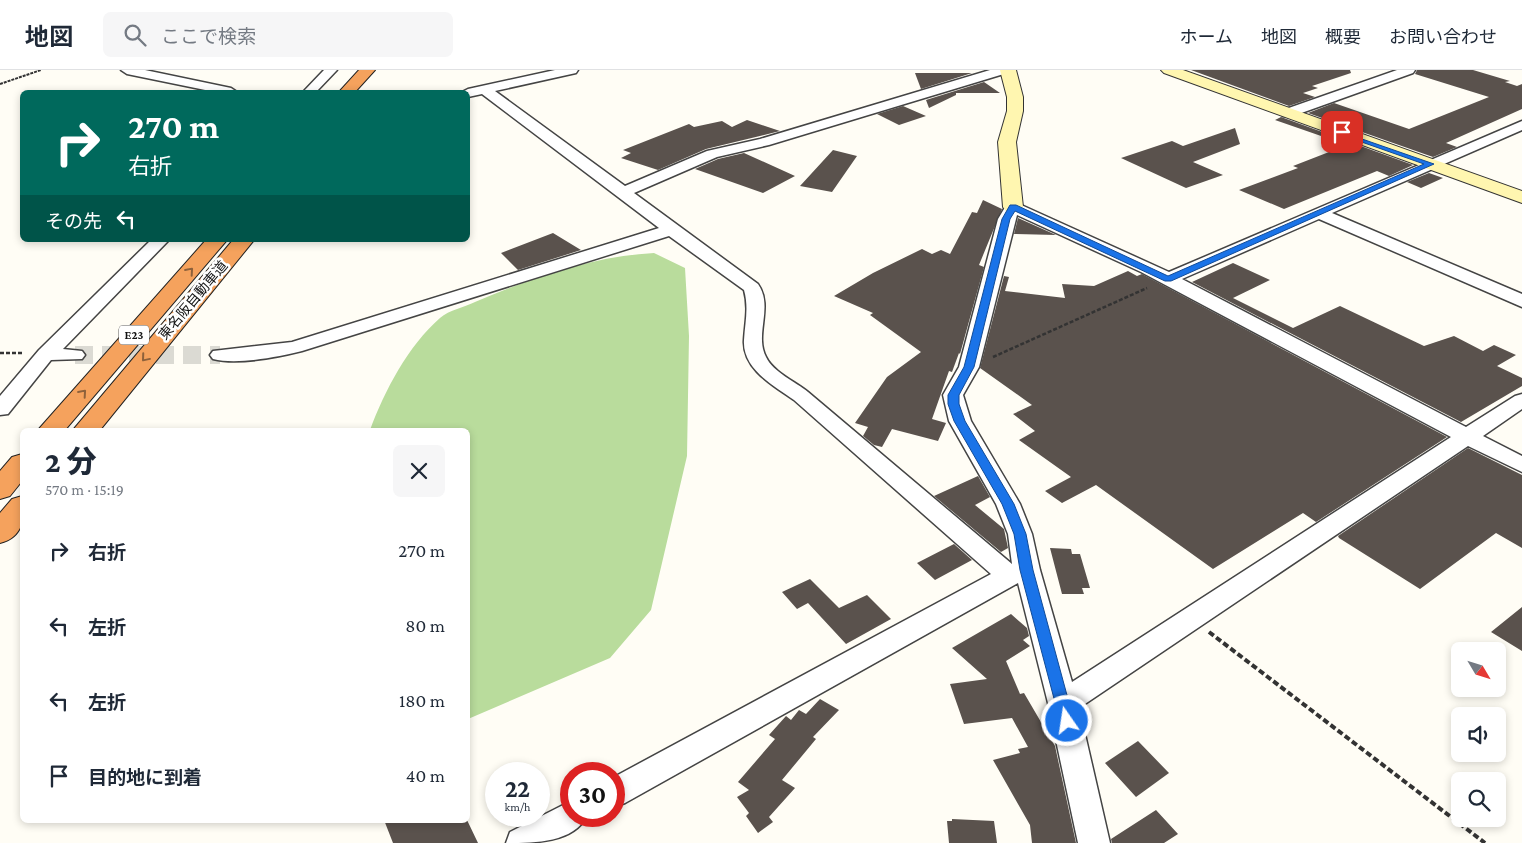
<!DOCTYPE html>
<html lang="ja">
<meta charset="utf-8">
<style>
:root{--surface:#fff;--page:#f6f6f7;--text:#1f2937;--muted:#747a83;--line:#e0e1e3}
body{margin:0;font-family:"Crimson Pro","Noto Sans JP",serif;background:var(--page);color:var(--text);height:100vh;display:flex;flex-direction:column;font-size:19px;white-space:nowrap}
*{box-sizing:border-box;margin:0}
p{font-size:16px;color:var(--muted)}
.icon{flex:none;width:28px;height:28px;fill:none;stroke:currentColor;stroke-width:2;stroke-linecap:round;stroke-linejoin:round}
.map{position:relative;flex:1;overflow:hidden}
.drawer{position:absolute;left:20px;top:358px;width:450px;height:395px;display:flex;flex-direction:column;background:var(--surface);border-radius:8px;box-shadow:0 2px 8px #0003}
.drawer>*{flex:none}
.guide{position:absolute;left:20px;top:20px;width:450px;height:152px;border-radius:8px;box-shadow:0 2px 8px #0003;background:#00695c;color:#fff;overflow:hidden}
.needle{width:32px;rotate:128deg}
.buttons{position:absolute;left:1451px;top:572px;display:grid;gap:10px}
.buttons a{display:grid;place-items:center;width:55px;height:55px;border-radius:8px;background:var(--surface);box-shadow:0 2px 8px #0003;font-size:25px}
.speed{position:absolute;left:485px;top:692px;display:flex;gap:10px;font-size:25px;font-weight:700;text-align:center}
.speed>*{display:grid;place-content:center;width:65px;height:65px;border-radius:50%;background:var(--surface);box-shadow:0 2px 8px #0003;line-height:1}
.speed small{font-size:12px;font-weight:400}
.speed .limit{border:8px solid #d22;background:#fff;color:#111}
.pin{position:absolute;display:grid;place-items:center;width:42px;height:42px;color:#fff;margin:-21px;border-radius:10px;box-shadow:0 2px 8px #0006}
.me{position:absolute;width:55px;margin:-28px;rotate:347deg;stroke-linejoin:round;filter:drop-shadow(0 0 4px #0008)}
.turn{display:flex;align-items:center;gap:18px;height:105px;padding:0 25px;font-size:22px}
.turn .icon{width:65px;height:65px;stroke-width:2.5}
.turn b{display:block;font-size:35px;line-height:42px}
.then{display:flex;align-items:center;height:48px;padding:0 25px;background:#0003;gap:10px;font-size:19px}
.round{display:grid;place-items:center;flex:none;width:52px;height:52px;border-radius:8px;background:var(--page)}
.head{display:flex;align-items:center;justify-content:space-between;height:85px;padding:0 25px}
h1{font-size:30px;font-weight:800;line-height:38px}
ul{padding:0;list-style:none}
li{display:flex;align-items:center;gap:15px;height:75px;padding:0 25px}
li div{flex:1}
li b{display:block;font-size:19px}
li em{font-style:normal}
header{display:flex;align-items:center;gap:30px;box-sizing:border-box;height:70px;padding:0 25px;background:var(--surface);border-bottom:1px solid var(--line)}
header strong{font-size:24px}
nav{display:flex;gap:28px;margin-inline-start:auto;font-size:18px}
.search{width:350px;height:45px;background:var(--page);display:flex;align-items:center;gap:12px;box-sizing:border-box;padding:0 18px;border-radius:8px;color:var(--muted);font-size:19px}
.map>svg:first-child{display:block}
.forest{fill:#b9dc9c}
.building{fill:#5a524d}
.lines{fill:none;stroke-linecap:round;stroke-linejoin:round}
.street-tunnel{stroke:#dbdad3;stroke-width:18;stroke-dasharray:18 9;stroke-linecap:butt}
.street-casing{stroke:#444;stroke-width:3}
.secondary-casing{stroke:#333;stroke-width:2}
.highway-casing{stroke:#222;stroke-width:2}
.path-far2{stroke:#333;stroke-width:2;stroke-dasharray:3 1;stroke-linecap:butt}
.path-far1{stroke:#333;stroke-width:2.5;stroke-dasharray:4 2;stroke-linecap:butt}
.path{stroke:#333;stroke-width:4;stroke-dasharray:6 3;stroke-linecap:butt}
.street{fill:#fff;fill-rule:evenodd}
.secondary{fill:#fff6b0;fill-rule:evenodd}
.highway{fill:#f5a25d;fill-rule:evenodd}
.oneway{stroke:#8e613b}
.route{fill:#1a73e8;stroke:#114b97}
.labels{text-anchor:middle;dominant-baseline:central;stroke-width:5;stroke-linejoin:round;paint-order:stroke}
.shield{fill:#fff;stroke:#585858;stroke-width:1}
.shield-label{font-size:12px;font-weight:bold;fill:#111}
.street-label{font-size:14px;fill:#111;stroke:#fff}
</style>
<header>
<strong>地図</strong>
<div class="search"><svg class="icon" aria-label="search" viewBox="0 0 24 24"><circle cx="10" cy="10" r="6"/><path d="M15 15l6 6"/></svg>ここで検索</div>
<nav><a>ホーム</a><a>地図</a><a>概要</a><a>お問い合わせ</a></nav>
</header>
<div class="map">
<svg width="1522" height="773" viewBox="0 0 1522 773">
<rect width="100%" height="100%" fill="#fffdf5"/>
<path class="forest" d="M654 183 685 198 689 266 687 386 651 540 610 588 468 649V360H370C385 320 408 276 440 248 449 240 465 237 475 232 532 208 593 186 654 183Z"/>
<path class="building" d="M1191 0H1350L1351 3 1312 16 1318 18 1303 23 1315 27 1289 36Z
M1417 0H1473L1510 11 1505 12 1517 16 1522 14V39L1446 73 1457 77 1433 87 1308 43 1334 33 1409 59 1489 27 1415 4Z
M915 3H972L921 19Z
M984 12 1000 23H956V25L929 38 926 30Z
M903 36 926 46 899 55 877 44Z
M1281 47 1413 95 1389 106 1377 101 1284 139 1239 120 1298 98 1293 96 1347 75 1275 50Z
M747 50 780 61 706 79 658 100 621 88 631 83 623 80 689 54 694 57 722 51 732 57Z
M1235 58 1240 74 1193 92 1223 105 1186 118 1121 88 1172 71 1183 76Z
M833 80 857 86 832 122 800 116Z
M744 83 795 106 763 123 695 99 718 89Z
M1429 103 1443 108 1421 118 1407 112Z
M983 130 1002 139 979 195 984 197 960 284 959 283 952 302 949 301 932 349 946 353 938 371 892 359 882 377 874 375 863 366 868 357 855 353 887 307 921 282 870 245 873 243 834 226 873 203 922 179 932 184 941 180 950 184 972 142 977 143Z
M1018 148 1056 165 1014 164Z
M553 163 581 180 518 200 501 183Z
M1233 193 1270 210 1233 228 1293 258 1340 236 1424 276 1454 266 1483 281 1494 275 1516 285 1497 296 1522 308V316L1461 352 1192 212Z
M1128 201 1137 206 1142 204 1447 367 1316 452 1303 443 1213 499 1096 415 1062 433 1045 421 1071 407 1019 370 1035 361 1013 344 1032 335 980 298 1004 206 1009 207 1005 221 1065 228 1062 214 1094 216Z
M1468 378 1522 405V478L1496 463 1420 519 1339 468 1338 466Z
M978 406 990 427 975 435 1004 459 1008 478 1001 482 934 426Z
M954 474 972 490 935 510 917 493Z
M1050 478 1071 479 1072 484H1080L1090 518H1082L1084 524H1062Z
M810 509 839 538 867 525 891 549 846 574 808 533 797 539 782 522Z
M1522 537V581L1491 562Z
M1011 544 1027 558 1029 566 1023 570 1030 576 1006 591 1020 624 1024 623 1055 676 1076 773H1032L1030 755 993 690 1020 683 1018 679 1028 677 1012 648 964 654 950 614 987 609 952 578Z
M820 629 839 640 813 667 816 669 782 710 795 718 769 747 773 752 758 763 746 746 749 743 737 727 749 720 738 712 775 669 769 665 786 646 791 650 799 640 806 644Z
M1138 671 1169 703 1136 727 1105 693Z
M1156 740 1178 764 1164 773H1112L1111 769Z
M952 749 994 751 997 773H949L947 751H952Z
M384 750H467L478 773H393Z"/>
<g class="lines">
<path class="street-tunnel" d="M75 285H220"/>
<g class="street-casing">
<path id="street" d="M121 0H145L231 18 237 22H215L127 4Z
M324 0H337L316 22H303Z
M555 0H578L576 3 495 21 625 116 707 81 760 69 990 0H1009L1007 3 769 75 717 87 634 123 758 214C774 237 754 264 766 287 773 302 796 312 808 322L1012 494 1008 464 996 434 949 351 943 325 959 297 998 149 1007 134H1019L1169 202 1522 51V60L1332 143 1522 224V237L1319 149 1182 209 1466 357 1515 326 1522 324V339L1483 366 1522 386V402L1468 376 1079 638 1110 773H1078L1048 633 1018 513 625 733 614 737V707L991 504 794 330C774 316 742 299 744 270 745 252 749 238 744 220L669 166 302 281C278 287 237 295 213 289L210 285 213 281 292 272 659 158 482 24 468 27V22H462L468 19ZM1017 145 1141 202 1451 367 1072 612 1040 500 1032 464 1020 434 971 351 963 325 979 297Z
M1397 0H1415L1413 3 1293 46H1283L1281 43 1283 40Z
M151 170H169L63 279 82 281 85 285 82 289 51 290 8 344 0 345V326L39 280Z
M571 731V746H587C573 773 534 773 506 773L510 762Z"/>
</g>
<g class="secondary-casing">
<path id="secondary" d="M1000 0H1016L1023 27V41L1016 72 1023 137 1020 141H1006L1003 137 998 72 1007 41V27Z
M1161 0H1183L1522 121V133L1164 3Z"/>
</g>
<g class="highway-casing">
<path id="highway" d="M359 0H375L355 22H339Z
M206 170H227L65 360H38Z
M233 170H254L100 360H73Z
M22 384V411L10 426 0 429V401L12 387Z
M22 426C25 447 24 467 0 473V443L12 429Z"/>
</g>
<path class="path-far2" d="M0 14 41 0"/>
<path class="path-far1" d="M0 283H22
M993 287 1147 218"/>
<path class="path" d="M1209 562 1485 773"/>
<use href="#street" class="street"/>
<use href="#secondary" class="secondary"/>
<use href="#highway" class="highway"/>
</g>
<defs><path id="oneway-chevron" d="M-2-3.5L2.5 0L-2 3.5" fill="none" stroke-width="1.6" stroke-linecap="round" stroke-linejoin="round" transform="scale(1.25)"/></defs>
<g class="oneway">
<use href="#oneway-chevron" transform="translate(190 201) rotate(-49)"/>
<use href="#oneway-chevron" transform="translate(145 288) rotate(130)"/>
<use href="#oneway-chevron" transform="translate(83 323) rotate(-49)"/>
</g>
<path class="route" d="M1339 61 1434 94 1171 211H1165L1015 141 1010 149 974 297 959 325V334L965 351 1014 434 1026 464 1033 500 1074 651 1072 655 1067 657 1061 655 1020 500 1014 464 1002 434 954 351 948 334V325L964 297 1002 149 1010 135H1016L1168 206 1424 94 1339 64Z"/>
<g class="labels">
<rect class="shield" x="119" y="255.5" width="30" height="19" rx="4"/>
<g class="shield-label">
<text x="134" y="265">E23</text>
</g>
<g class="street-label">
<text transform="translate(193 230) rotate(-50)">東名阪自動車道</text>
</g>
</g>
</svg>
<div class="buttons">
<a><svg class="needle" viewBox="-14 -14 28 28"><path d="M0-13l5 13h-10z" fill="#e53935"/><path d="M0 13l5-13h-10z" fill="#747a83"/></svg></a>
<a><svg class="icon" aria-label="sound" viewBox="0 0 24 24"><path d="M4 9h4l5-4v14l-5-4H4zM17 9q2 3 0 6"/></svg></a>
<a><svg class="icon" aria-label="search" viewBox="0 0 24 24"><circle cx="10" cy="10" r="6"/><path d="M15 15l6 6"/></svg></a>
</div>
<div class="speed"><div>22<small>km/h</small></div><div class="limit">30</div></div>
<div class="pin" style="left:1342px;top:62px;background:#d93025"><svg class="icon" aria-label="arrive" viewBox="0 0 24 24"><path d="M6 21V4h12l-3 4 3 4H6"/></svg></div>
<svg class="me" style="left:1067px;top:651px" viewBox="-20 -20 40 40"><circle r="17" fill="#1a73e8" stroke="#fff" stroke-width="3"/><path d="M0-11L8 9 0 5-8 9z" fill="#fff"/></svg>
<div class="guide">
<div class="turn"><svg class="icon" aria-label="right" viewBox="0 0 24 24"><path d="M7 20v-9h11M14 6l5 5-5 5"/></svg><div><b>270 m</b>右折</div></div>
<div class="then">その先<svg class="icon" aria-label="left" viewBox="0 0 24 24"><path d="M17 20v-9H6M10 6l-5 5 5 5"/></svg></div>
</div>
<section class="drawer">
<div class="head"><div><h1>2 分</h1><p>570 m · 15:19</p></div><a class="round"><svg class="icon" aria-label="close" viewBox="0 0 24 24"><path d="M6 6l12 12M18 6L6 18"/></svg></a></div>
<ul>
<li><svg class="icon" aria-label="right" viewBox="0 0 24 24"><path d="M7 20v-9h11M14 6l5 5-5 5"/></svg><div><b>右折</b></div><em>270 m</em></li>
<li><svg class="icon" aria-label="left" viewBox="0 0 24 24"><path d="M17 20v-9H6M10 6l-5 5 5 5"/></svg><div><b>左折</b></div><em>80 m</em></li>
<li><svg class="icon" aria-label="left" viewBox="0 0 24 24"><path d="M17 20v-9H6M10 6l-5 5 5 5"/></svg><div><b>左折</b></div><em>180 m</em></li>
<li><svg class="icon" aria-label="arrive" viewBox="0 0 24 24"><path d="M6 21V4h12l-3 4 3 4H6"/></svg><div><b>目的地に到着</b></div><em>40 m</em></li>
</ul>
</section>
</div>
